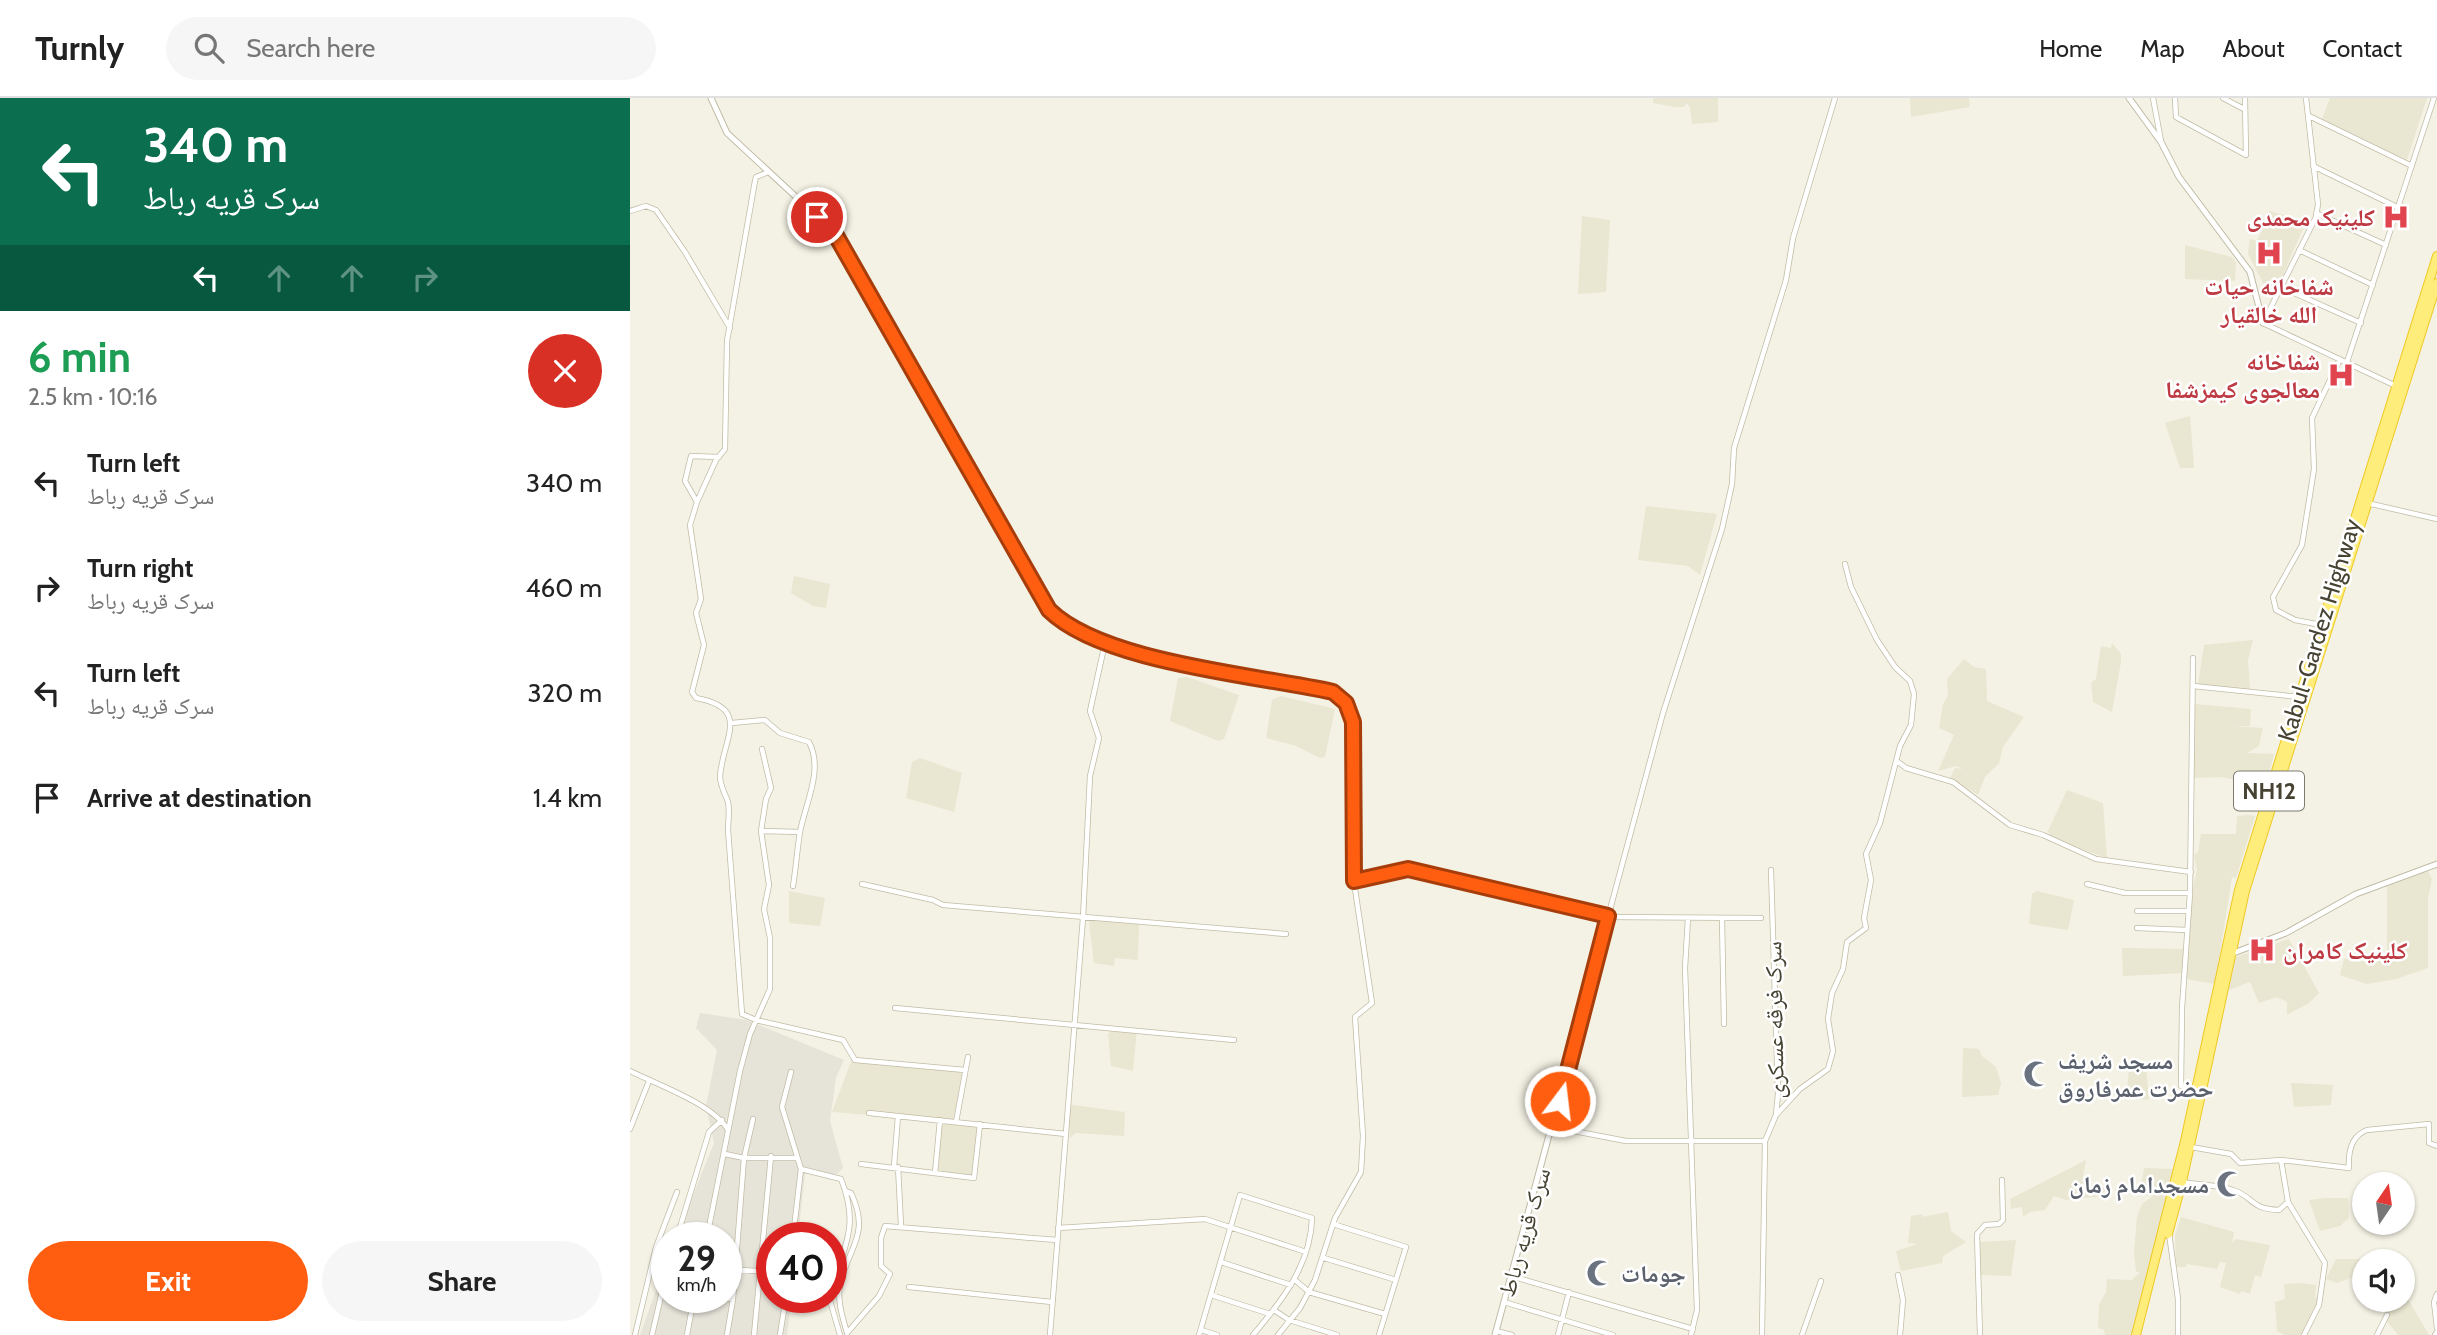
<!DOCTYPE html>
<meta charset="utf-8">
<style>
:root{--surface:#fff;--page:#f6f6f6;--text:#222;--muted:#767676;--line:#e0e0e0;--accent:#ff5e10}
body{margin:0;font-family:Cabin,"Noto Naskh Arabic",sans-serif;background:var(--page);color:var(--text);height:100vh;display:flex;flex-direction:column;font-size:26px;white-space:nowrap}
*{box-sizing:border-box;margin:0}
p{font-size:23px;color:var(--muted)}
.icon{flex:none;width:38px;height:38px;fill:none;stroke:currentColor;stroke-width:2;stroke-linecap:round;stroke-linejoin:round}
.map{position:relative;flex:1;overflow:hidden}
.sheet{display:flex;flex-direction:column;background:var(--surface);width:630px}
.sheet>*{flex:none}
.banner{background:#0b6e4f;color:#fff;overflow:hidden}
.needle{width:46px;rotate:13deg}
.buttons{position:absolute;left:1722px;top:1074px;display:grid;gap:14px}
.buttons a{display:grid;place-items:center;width:63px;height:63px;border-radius:50%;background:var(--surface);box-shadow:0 2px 5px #0004;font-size:35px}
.speed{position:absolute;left:21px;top:1124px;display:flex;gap:14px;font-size:35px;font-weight:700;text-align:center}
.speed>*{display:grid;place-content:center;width:91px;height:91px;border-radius:50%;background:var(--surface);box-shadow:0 2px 5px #0004;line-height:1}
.speed small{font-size:18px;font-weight:400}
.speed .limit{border:10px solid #d22;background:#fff;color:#111}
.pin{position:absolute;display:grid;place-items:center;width:60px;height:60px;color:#fff;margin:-30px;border:4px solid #fff;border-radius:50%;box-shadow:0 2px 7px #0007}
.me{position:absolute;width:77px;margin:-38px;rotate:15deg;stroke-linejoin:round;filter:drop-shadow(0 0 5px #0008)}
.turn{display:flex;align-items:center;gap:24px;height:147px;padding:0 28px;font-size:32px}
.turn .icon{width:91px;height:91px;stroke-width:2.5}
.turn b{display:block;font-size:49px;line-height:60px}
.lanes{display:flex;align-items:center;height:66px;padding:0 28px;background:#0003;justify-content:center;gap:35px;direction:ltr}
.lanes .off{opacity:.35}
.round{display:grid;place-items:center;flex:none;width:74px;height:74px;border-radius:37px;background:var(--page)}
.summary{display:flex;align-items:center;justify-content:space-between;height:119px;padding:0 28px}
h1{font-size:42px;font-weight:700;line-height:52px;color:#1e9e55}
.primary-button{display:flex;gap:14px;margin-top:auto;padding:14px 28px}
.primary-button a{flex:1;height:80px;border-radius:42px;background:var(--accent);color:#fff;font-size:28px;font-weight:700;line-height:80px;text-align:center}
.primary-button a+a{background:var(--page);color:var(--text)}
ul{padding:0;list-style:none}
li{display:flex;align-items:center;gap:21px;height:105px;padding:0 28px}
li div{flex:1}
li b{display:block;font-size:26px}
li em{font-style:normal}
header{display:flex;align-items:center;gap:42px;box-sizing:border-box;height:98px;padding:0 35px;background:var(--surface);border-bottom:2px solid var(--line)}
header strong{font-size:33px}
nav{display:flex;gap:38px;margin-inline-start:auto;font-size:24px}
.search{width:490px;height:63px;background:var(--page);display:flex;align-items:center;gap:18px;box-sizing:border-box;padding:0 24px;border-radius:38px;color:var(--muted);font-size:26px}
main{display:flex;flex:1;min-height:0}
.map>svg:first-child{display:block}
.residential{fill:#e9e6d1}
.industrial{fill:#e6e3d9}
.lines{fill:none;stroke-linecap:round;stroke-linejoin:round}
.minor-casing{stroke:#c1bca6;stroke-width:6}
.tertiary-casing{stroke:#c1bca6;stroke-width:7}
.trunk-casing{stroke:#efc823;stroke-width:10}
.minor{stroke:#fff;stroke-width:4.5}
.tertiary{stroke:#fff;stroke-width:5}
.trunk{stroke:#ffed7b;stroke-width:8}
.route-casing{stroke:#a63d0a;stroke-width:18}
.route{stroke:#ff5e10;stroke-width:12}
.labels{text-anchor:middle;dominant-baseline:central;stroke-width:5;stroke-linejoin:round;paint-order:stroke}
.shield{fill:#fff;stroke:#7e7b70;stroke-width:2}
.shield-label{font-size:23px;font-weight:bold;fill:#474333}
.health-label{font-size:24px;font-weight:bold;fill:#be3a42;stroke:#fff;text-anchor:end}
.street-label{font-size:24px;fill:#474333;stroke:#fff}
.worship-label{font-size:24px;font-weight:bold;fill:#5b616d;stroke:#fff;text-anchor:start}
</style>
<header>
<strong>Turnly</strong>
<div class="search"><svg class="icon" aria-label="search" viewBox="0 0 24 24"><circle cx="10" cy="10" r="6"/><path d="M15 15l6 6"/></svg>Search here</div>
<nav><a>Home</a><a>Map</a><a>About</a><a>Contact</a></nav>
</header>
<main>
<section class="sheet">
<div class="banner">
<div class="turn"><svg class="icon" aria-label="left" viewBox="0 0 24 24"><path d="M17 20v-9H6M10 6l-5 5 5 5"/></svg><div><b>340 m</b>سرک قریه رباط</div></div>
<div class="lanes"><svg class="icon" aria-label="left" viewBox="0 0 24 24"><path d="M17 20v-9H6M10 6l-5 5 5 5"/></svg><svg class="icon off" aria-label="ahead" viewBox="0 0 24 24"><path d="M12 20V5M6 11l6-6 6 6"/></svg><svg class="icon off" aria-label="ahead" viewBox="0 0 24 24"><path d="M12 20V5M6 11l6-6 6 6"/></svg><svg class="icon off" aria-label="right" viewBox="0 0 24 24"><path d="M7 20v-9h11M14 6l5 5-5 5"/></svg></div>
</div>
<div class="summary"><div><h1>6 min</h1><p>2.5 km · 10:16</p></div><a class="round" style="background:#d93025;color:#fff"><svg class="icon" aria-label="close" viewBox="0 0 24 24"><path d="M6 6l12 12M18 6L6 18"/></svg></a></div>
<ul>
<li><svg class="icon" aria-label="left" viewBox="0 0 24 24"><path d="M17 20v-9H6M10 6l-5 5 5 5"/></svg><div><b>Turn left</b><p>سرک قریه رباط</p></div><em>340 m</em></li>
<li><svg class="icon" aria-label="right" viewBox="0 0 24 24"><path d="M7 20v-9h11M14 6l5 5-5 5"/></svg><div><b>Turn right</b><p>سرک قریه رباط</p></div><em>460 m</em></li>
<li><svg class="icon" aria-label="left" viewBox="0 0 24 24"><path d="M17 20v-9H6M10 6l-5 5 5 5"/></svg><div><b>Turn left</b><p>سرک قریه رباط</p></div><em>320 m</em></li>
<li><svg class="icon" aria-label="arrive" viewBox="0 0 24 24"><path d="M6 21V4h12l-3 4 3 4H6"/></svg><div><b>Arrive at destination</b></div><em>1.4 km</em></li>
</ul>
<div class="primary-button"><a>Exit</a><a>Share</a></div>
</section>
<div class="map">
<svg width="1807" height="1237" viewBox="0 0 1807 1237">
<rect width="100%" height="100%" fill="#f4f2e4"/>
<path class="residential" d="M1023 0H1088V24L1062 26 1060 9 1057 5 1054 9H1045L1023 5Z
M1280 0H1339L1340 9 1281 19Z
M1700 0H1797L1777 62 1692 21Z
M1640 113 1676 124 1642 202 1618 156 1620 141 1627 143Z
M952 118 980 122 976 194 948 196Z
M1555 147 1602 159 1606 165 1605 183 1555 181Z
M1560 318 1564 370H1550L1535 325Z
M1016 408 1087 416 1070 477 1058 468 1008 462Z
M164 478 200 486 196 510 183 508 161 495Z
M1623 542 1618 562 1620 592 1568 587 1574 547Z
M1482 545 1491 556V564L1482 614 1463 604 1461 585 1466 581 1471 548 1481 550Z
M1334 561 1344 569 1356 571 1357 603 1394 619 1373 649 1369 665 1355 679 1348 697 1320 680 1325 670 1333 671 1326 668 1308 673 1324 637 1309 630 1313 606 1318 598 1317 581Z
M557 579 609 597 594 641 588 643 540 623 548 580Z
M651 598 705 611 695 659 690 660 666 648 636 640 642 602Z
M1565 606 1621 611 1620 628H1601L1633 630 1629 648 1617 655 1644 656 1636 688 1591 679 1563 680Z
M290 660 332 675 324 714 276 700 282 664Z
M1437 692 1473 705 1477 760 1421 740 1418 733Z
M1618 717 1625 718 1606 780 1602 779 1585 886 1556 881 1561 798 1567 772 1564 757 1568 754 1571 736H1606L1607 718Z
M1798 773 1802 781 1798 800V870L1766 881 1737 886 1710 877 1714 861 1757 857V787Z
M159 793 195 800 190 828 159 825Z
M1407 793 1444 802 1438 832 1399 826 1402 796Z
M466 822 509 826 508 862 485 860 484 868 464 865 459 824Z
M1659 841 1689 895 1679 905 1657 917V904L1647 899 1629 905 1620 884 1599 892 1598 877 1603 860Z
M1492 850 1554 851 1553 875 1493 878Z
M485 931H507L503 973 481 968 478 936Z
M1333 950 1349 951 1352 958 1366 969 1371 985 1368 997 1332 999Z
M222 961 332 971 325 1024 202 1014Z
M1499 968 1516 969 1519 1002 1510 1001 1497 994Z
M1661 985 1703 987 1701 1007 1664 1009Z
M437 1006 494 1014 495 1011 494 1038 446 1035 440 1040Z
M311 1025 350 1028 345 1076 324 1080 302 1071 308 1027Z
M1456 1062 1452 1084 1475 1090 1474 1098 1436 1102 1424 1098 1415 1112 1400 1114 1393 1119 1392 1109 1381 1111 1380 1101Z
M1514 1070 1545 1071 1501 1237H1475L1474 1232 1468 1230 1469 1207 1476 1194 1477 1181 1502 1182 1510 1174H1506L1504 1154 1507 1119 1512 1106 1523 1098 1510 1097Z
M1695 1100H1718L1719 1120 1710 1128 1690 1133 1679 1102Z
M1318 1114 1321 1133 1336 1144 1313 1158 1312 1165 1271 1173 1266 1153 1287 1146 1278 1145 1281 1118 1294 1116 1291 1119Z
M1551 1119 1604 1134 1602 1145 1606 1141 1640 1147 1631 1179 1625 1177 1620 1196 1611 1193 1610 1196 1590 1189 1596 1165 1590 1164 1587 1171 1557 1166 1556 1169H1546L1545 1137Z
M1386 1142 1381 1178 1351 1177 1350 1144Z
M1706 1161H1740L1741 1163 1734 1164V1175L1707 1185 1696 1181Z
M1672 1185 1686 1187 1685 1199 1689 1200 1686 1210 1676 1237H1654L1647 1233 1645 1204 1655 1201 1654 1186Z
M1775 1196 1799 1237H1768L1754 1220 1756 1211 1763 1205 1766 1208Z"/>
<path class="industrial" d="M70 915 117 922 214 962 206 980 200 1023 213 1070 207 1076H175L168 1139H142V1199H162L157 1237H10L37 1162V1199H96V1139H46L84 1045 76 1008 87 952 66 930Z"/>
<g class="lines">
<g class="minor-casing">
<path id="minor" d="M1523 0 1531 43
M1545 0 1546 19 1616 57 1615 0
M1593 0 1614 11
M1676 0 1688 106 1686 119 1633 225 1766 288
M1679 18 1782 68
M1683 68 1769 110
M136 75 126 79 125 83 97 243 95 351 86 362 67 404 60 427 71 501 66 515 74 547 62 594 66 600C122 610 93 640 90 678 90 688 95 695 98 704 100 713 98 723 98 732L112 916 126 922 213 942 225 962 335 972
M0 113 16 108 26 112 55 154 100 230
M1686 115 1756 147
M1669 152 1743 187
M1651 189 1731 225
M1717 264 1804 0
M67 404 55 383 61 358 89 359
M1737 405 1807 421
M1691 527 1665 522 1646 512 1643 499 1672 447 1684 371 1682 320 1710 261
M1563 560 1560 795 1552 910 1551 988 1565 991
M1563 588 1669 599
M102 625 135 622 150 635 179 644C194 672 175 706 170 734 167 752 166 770 163 788
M1267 663 1276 670 1323 684 1380 727 1413 737 1466 761 1561 774
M131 733 170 734
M232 786 303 802 313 807 656 836
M1457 786 1495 795H1560
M1507 813H1559
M1058 820 1055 870 1067 1212 1061 1237
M1092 820 1094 926
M1131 820 978 819 1033 615 1092 431 1102 386 1104 350 1156 182 1163 140 1205 0
M1507 830 1557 832
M265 910 604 942
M0 973C28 987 83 1006 98 1032
M161 974 152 1009 171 1071 163 1139
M239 1015 436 1036
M1146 1017 1170 991 1198 971 1203 953 1198 921 1202 895 1213 871 1217 844 1236 830 1234 820 1241 782 1236 756 1250 725 1270 648 1281 627 1284 596 1280 583 1265 569 1247 542 1221 489 1215 466
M326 1024 338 959
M923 1029 996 1043H1135
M0 1031 19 983
M1561 1049 1601 1056 1610 1065 1651 1062 1719 1070C1718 1054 1721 1038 1737 1032L1799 1026V1045L1807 1048
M95 1056 114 1060H166
M1651 1062 1658 1104 1695 1165 1689 1207 1674 1237
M231 1066 344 1080 350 1026
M264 1068 268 1018
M268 1069 271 1127
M171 1071 211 1081C229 1126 216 1146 201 1189
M305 1075 310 1022
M1552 1084C1567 1087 1590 1087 1603 1092 1624 1099 1620 1111 1649 1112L1658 1104
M216 1093 221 1095C241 1137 218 1149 210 1187 207 1204 213 1220 217 1235
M703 1126 776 1149 749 1237
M428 1130 575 1121 676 1154
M1539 1135 1548 1201V1237
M47 1139 79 1034 92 1022
M77 1139 110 973 120 936 140 891V840L134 811 139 787 131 733 136 701 141 690 132 651
M694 1160 766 1182
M591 1164 661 1187
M96 1171 142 1174
M1268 1177 1273 1202 1270 1237
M881 1178 1063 1231
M665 1182 679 1194 755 1216
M279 1189 422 1204
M1807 1196 1804 1204 1807 1230
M581 1197 640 1216
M84 1199 103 1201
M199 1199 210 1237
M874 1204 983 1237
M644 1212 659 1222 707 1237
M571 1232 587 1237
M866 1233 882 1237
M217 1235 249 1198 260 1176 251 1168V1140L255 1128 427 1142
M5 1237 26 1149 47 1094
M22 1237 37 1172
M57 1237 64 1199
M97 1237 103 1201 114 1060 123 1021
M124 1237 141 1058
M150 1237 156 1199
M420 1237 453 820 460 678 469 640 460 613 475 545
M569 1237 610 1097 682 1120C681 1166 652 1203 623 1237
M648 1237 670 1210 685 1182 705 1120 731 1074 733 1038 725 919 742 905 724 784
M928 1237 939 1194
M1132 1237 1135 1043 1146 1017 1148 996 1141 772
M1172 1237 1191 1183
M1350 1237 1347 1136 1355 1127 1369 1126 1373 1122 1372 1082
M1747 1237 1757 1217
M1805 1237 1807 1234"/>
</g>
<g class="tertiary-casing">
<path id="tertiary" d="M81 0 97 35 204 134 419 512C473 565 627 577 703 594L716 605 723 624 724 784 778 771 978 819 865 1237
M1499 0 1531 44 1549 79 1620 174 1633 225
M1601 856 1656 835 1726 796 1807 766"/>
</g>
<g class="trunk-casing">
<path id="trunk" d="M1538 1136 1552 1084 1615 793 1807 185
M1506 1237 1555 1043 1609 792 1807 158"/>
</g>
<use href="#minor" class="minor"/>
<use href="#tertiary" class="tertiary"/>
<use href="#trunk" class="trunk"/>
</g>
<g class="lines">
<g class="route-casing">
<path id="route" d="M187 119 204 134 419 512C473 565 627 577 703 594L716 605 723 624 724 783 778 771 978 818 930 1003"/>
</g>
<use href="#route" class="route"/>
</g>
<defs>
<g id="hospital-bare" transform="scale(2.1)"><path d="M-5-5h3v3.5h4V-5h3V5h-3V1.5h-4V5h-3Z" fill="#e0444e" stroke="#fff" stroke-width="2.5" paint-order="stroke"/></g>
<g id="mosque-bare" transform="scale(2.1)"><path d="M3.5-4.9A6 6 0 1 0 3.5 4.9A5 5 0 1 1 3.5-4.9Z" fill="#6b7280" stroke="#fff" stroke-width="2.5" paint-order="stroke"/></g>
</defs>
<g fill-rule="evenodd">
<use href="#hospital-bare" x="1766" y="119"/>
<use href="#hospital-bare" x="1639" y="155"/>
<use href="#hospital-bare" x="1711" y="277"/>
<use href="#hospital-bare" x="1632" y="852"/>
<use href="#mosque-bare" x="1407" y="976"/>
<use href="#mosque-bare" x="1600" y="1086"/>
<use href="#mosque-bare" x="970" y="1175"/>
</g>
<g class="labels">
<rect class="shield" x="1604" y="673.5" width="70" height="39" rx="5"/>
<g class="shield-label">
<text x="1639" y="693">NH12</text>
</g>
<g class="health-label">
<text x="1745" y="119">کلینیک محمدی</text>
<text x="1639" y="188" text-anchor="middle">شفاخانه حیات<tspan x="1639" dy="28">الله خالقیار</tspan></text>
<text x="1690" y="263">شفاخانه<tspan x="1690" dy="28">معالجوی کیمزشفا</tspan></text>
<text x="1653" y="852" text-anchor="start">کلینیک کامران</text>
</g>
<g class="street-label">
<text transform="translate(1689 532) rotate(-73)">Kabul-Gardez Highway</text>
<text transform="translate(1144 922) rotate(-91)">سرک فرقه عسکری</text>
<text transform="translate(894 1134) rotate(-74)">سرک قریه رباط</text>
</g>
<g class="worship-label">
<text x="1428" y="962">مسجد شریف<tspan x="1428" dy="28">حضرت عمرفاروق</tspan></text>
<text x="1579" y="1086" text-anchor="end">مسجدامام زمان</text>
<text x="991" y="1175">جومات</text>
</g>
</g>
</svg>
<div class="buttons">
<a><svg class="needle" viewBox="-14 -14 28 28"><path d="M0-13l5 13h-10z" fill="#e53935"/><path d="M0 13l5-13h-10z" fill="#767676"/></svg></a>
<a><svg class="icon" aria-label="sound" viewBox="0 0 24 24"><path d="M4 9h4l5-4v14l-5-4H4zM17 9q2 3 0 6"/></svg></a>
</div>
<div class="speed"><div>29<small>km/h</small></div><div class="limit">40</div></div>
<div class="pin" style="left:187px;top:119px;background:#d93025"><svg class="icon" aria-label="arrive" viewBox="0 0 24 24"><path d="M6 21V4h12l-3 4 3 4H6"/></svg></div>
<svg class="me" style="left:930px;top:1003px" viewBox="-20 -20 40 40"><circle r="17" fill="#ff5e10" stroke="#fff" stroke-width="3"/><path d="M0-11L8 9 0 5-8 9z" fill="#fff"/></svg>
</div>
</main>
